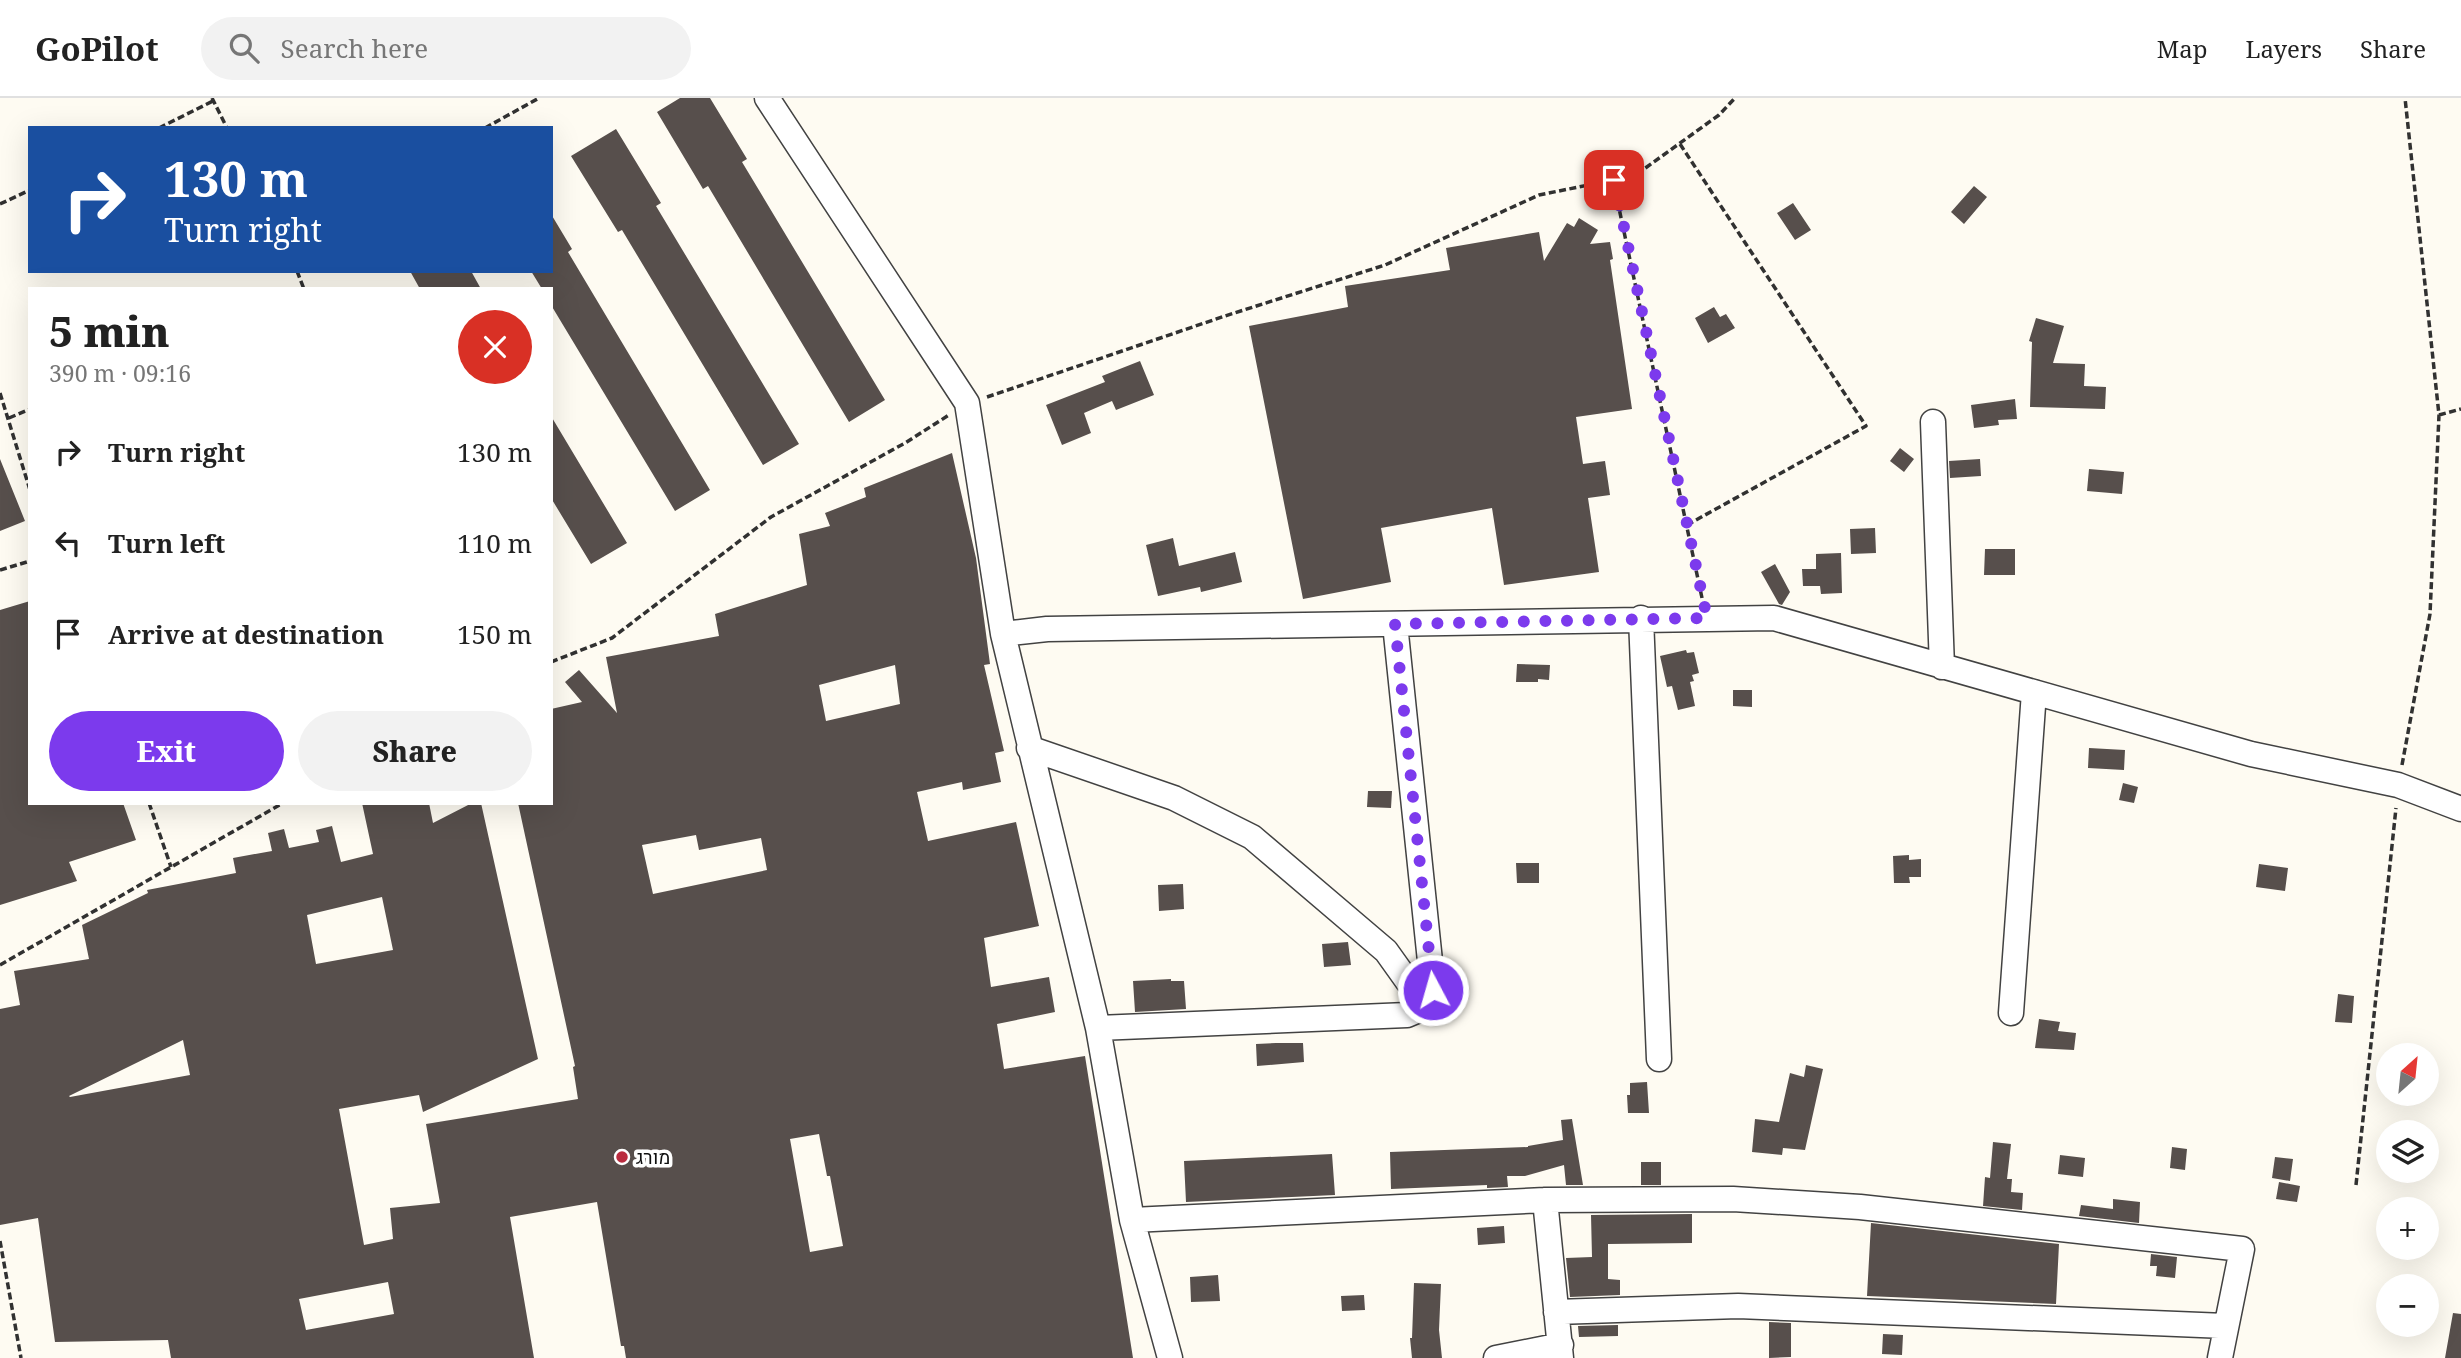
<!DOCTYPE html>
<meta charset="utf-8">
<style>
:root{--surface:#fff;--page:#f2f2f2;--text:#222;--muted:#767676;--line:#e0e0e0;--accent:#7c3aed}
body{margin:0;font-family:"Noto Serif",Heebo,serif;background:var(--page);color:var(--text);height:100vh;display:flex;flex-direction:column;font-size:26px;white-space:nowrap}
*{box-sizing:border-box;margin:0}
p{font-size:23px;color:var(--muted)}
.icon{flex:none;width:38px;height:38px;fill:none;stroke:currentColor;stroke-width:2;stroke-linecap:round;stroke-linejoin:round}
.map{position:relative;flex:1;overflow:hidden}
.side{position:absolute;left:28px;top:189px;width:525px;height:518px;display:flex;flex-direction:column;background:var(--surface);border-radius:0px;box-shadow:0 7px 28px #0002}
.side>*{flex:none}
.guide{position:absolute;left:28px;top:28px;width:525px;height:147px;border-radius:0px;box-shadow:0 7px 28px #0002;background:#1a4fa0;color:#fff;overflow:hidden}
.needle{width:46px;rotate:27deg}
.tools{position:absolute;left:2376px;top:945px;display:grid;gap:14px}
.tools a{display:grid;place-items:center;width:63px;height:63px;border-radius:50%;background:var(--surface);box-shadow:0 7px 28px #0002;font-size:35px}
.pin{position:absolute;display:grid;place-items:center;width:60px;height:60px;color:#fff;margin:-30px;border-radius:14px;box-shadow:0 4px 10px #0006}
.me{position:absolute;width:77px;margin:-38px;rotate:354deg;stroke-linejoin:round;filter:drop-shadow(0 0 5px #0008)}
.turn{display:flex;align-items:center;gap:24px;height:147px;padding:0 21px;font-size:32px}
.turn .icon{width:91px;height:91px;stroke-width:2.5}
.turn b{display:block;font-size:49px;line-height:60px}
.round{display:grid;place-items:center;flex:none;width:74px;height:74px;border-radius:37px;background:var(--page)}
.headline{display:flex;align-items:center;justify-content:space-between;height:119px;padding:0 21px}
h1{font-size:42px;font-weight:800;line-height:52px}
.action{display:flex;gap:14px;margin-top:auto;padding:14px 21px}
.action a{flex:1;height:80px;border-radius:42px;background:var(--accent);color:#fff;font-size:28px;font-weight:800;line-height:80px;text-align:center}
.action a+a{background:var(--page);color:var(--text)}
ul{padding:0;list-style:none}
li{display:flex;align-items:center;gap:21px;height:91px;padding:0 21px}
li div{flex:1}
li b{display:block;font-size:26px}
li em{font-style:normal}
header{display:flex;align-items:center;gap:42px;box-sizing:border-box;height:98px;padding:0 35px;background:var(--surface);border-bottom:2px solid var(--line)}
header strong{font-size:33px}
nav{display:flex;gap:38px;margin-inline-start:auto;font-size:24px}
.search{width:490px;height:63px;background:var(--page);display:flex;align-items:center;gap:18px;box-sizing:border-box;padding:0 24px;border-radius:38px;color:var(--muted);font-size:26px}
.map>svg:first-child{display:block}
.building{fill:#574f4c;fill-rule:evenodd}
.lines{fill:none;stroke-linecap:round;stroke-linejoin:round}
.minor-casing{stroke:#424242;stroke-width:27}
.path{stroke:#313131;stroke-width:3.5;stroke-dasharray:7 3.5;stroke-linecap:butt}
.minor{stroke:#fff;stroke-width:24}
.route{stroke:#7c3aed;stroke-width:12;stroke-dasharray:0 21.6}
.poi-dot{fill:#ba2c3f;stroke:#fff;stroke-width:2.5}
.labels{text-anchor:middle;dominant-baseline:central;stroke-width:7;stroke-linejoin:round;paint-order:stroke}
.poi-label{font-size:19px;fill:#0f0f0f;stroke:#fff;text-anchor:start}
</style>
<header>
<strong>GoPilot</strong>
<div class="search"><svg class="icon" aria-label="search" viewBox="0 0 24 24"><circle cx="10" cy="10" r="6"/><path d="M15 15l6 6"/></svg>Search here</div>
<nav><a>Map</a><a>Layers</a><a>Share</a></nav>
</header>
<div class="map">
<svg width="2461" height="1260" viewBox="0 0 2461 1260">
<rect width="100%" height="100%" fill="#fefbf2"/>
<path class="building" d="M680 0H710L747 61 742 64 885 302 849 324 708 88 703 91 657 14Z
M616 31 661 105 656 108 799 346 763 367 622 132 618 134 571 58Z
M1974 88 1987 99 1964 126 1951 114Z
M1793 105 1811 132 1795 142 1777 115Z
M551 116 572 151 568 154 710 392 675 413 551 207V191H542L531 173H551Z
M1579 120 1598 132 1590 146 1610 144 1613 161 1610 162 1632 311 1576 319 1583 366 1605 363 1610 397 1588 400 1599 474 1504 487 1492 410 1381 430 1391 484 1303 501 1249 228 1348 209 1345 188 1450 172 1446 150 1539 134 1544 163 1567 125 1574 129Z
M410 173H471L481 191H420Z
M1714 209 1720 219 1726 216 1735 230 1708 245 1695 220Z
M2036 220 2064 228 2053 265 2085 266 2084 288 2106 289 2105 311 2030 309 2032 244 2029 243Z
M1140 263 1154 297 1116 312 1112 303 1084 315 1091 335 1062 347 1046 307 1105 284 1102 278Z
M2015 301 2017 321 1998 322 1999 327 1974 330 1971 307Z
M551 318 627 445 591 466 551 400Z
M1900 350 1914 361 1904 374 1890 363Z
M952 355 976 460 990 566 984 567 1004 653 995 655 1001 684 963 692 962 684 917 694 928 743 1016 724 1039 828 984 840 991 889 1049 879 1055 914 997 926 1004 971 1085 958 1133 1260H626L624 1248H621L597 1104 510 1119 534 1260H171L168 1242 55 1244 38 1120 0 1127V911L20 907 14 873 89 861 82 827 148 795 147 792 236 775 233 760 272 753 268 735 284 731 289 750 319 744 316 732 332 728 341 764 373 756 362 705H429L433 725 472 705H481L538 961 423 1014 419 997 339 1011 364 1147 393 1141 390 1110 440 1105 426 1026 578 1001 573 969 575 968 518 705H551V611L582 604 565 584 579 572 617 615 606 559 719 538 715 516 807 487 799 436 830 428 825 415 866 399 864 390ZM895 567 900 606 826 623 819 587ZM696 737 699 752 761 740 767 772 653 796 642 747ZM382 799 393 852 316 866 307 817ZM183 942 190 977 70 999 69 998ZM819 1036 827 1078H830L843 1148 810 1154 790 1041ZM388 1184 394 1216 306 1232 299 1201Z
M0 361 25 423 0 433Z
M1980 361 1981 378 1950 380 1949 363Z
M2089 371 2124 374 2122 396 2087 393Z
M1875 430 1876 455 1851 456 1850 431Z
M1173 440 1179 468 1235 454 1242 484 1201 494 1200 489 1158 498 1146 447Z
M1985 451H2015V477H1984Z
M1841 455 1842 495 1821 496 1820 488H1803L1802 471H1816V456Z
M1775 466 1790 494 1782 507 1779 506 1761 474Z
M30 503V705H123L136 742 69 764 77 783 0 807V512Z
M1686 552 1687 555 1694 554 1699 575 1692 577 1694 583 1690 584 1695 608 1678 612 1672 588 1667 589 1660 558Z
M1517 566 1550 567 1549 582 1538 581V584H1516Z
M1733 592H1752V609L1733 608Z
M2089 650 2125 652 2124 672 2088 670Z
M2123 685 2138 689 2134 705 2119 702Z
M1368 693H1392L1391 710 1367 709Z
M1909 757V762L1921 761V779H1909L1910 785H1894L1893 758Z
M1516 765H1539V785H1517Z
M2259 766 2288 770 2285 793 2256 789Z
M1183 786 1184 811 1159 813 1158 787Z
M1348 844 1351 867 1324 869 1322 846Z
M1171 881V883H1184L1186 911 1135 914 1133 883Z
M2338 896 2354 898 2352 925 2335 924Z
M2039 921 2060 924 2058 933 2076 935 2074 952 2035 950Z
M1276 945H1303L1304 964 1257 968 1256 946Z
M1806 967 1823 971 1805 1052 1783 1050 1782 1057 1752 1054 1755 1021 1779 1024 1790 975 1804 979Z
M1647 984 1649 1015H1628L1627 997H1630V985Z
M1572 1021 1583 1087H1566L1564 1067 1525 1078H1507L1508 1089 1487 1090V1087L1391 1091 1390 1054 1528 1049V1048L1563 1042 1561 1022Z
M1993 1044 2011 1046 2007 1081H2012L2011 1094 2023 1095 2022 1112 1983 1108 1985 1079 1990 1080Z
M2172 1049 2187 1051 2185 1072 2170 1070Z
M1332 1056 1335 1097 1186 1104 1184 1063Z
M2060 1057 2085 1060 2083 1079 2058 1076Z
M2275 1059 2293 1061 2290 1083 2272 1080Z
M1641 1064H1661V1087H1641Z
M2279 1084 2300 1088 2297 1104 2276 1101Z
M2113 1101 2140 1104 2139 1125 2079 1118 2081 1107 2113 1111Z
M1692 1116V1145L1608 1146V1181L1620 1182V1197L1570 1199 1566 1160 1592 1159 1591 1117Z
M1871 1125 2059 1146 2056 1206 1867 1198Z
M1504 1128 1505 1145 1478 1147 1477 1130Z
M2151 1156 2177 1159 2175 1180 2156 1178 2157 1168H2150Z
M1218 1177 1220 1203 1191 1204 1190 1179Z
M1414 1185 1441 1186 1439 1232 1442 1260H1412L1410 1240H1412Z
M1364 1197 1365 1212 1342 1213 1341 1198Z
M2453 1215 2461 1216V1260H2445Z
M1769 1224 1791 1225V1259L1769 1260Z
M1618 1227V1238L1579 1239 1578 1228Z
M1883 1236 1903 1237 1902 1257 1882 1256Z"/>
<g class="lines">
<g class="minor-casing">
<path id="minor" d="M767 0 967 305 1003 536 1098 930 1132 1122 1170 1260
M1933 324 1942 569
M1641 520 1659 961
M1003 536 1047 531 1774 520 2251 656 2398 687 2461 711
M1029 650 1174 700 1252 739 1386 853 1426 909
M2011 915 2034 594
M1098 930 1407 917 1426 909 1433 892 1395 526
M1545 1102 1561 1260
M1132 1122 1545 1102 1733 1101 1860 1109 2242 1151 2220 1260
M1556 1214 1738 1208 2225 1228
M1496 1260 1561 1247"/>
</g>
<path class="path" d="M212 0 227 30
M159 30 213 3
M485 30 539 0
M1680 46 1866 328 1687 427
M0 106 30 92
M297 173 304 191
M0 295 30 392
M987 299 1225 218 1385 167 1539 97 1613 82
M2439 317 2461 311
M9 320 30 311
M0 472 30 463
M1702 500 1613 82 1644 71 1719 17 1735 0
M551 564 612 540 771 419 905 345 949 317
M2402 667 2430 516 2439 317 2405 0
M149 705 171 769
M0 867 283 705
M2356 1087 2396 710
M0 1143 21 1260"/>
<use href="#minor" class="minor"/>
</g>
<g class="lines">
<path class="route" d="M1433 892 1395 526 1707 520 1614 82"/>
</g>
<circle class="poi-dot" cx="622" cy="1059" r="7"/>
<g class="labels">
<g class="poi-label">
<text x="636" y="1059">מורג</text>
</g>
</g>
</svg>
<div class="tools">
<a><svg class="needle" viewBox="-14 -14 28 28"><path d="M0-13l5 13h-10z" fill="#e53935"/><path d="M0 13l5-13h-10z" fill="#767676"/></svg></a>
<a><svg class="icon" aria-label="layers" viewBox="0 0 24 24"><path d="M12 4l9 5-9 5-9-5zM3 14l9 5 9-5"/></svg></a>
<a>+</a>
<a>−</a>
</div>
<div class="pin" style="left:1614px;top:82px;background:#d93025"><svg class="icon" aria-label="arrive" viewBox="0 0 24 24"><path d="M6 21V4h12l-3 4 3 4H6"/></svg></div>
<svg class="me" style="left:1433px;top:892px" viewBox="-20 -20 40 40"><circle r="17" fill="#7c3aed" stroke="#fff" stroke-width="3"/><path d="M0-11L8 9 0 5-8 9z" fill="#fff"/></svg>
<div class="guide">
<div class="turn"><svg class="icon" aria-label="right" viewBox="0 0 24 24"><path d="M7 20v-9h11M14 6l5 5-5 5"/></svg><div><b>130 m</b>Turn right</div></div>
</div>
<section class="side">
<div class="headline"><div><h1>5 min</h1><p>390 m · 09:16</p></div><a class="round" style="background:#d93025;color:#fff"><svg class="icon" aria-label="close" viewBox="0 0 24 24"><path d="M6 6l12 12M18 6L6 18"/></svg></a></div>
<ul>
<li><svg class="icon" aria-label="right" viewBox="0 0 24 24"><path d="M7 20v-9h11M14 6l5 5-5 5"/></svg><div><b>Turn right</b></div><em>130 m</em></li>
<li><svg class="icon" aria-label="left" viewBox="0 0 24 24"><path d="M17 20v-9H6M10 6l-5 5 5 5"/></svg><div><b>Turn left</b></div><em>110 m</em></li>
<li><svg class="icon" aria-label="arrive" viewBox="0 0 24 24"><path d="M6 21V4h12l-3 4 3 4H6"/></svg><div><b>Arrive at destination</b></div><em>150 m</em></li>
</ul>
<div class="action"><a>Exit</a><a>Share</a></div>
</section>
</div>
